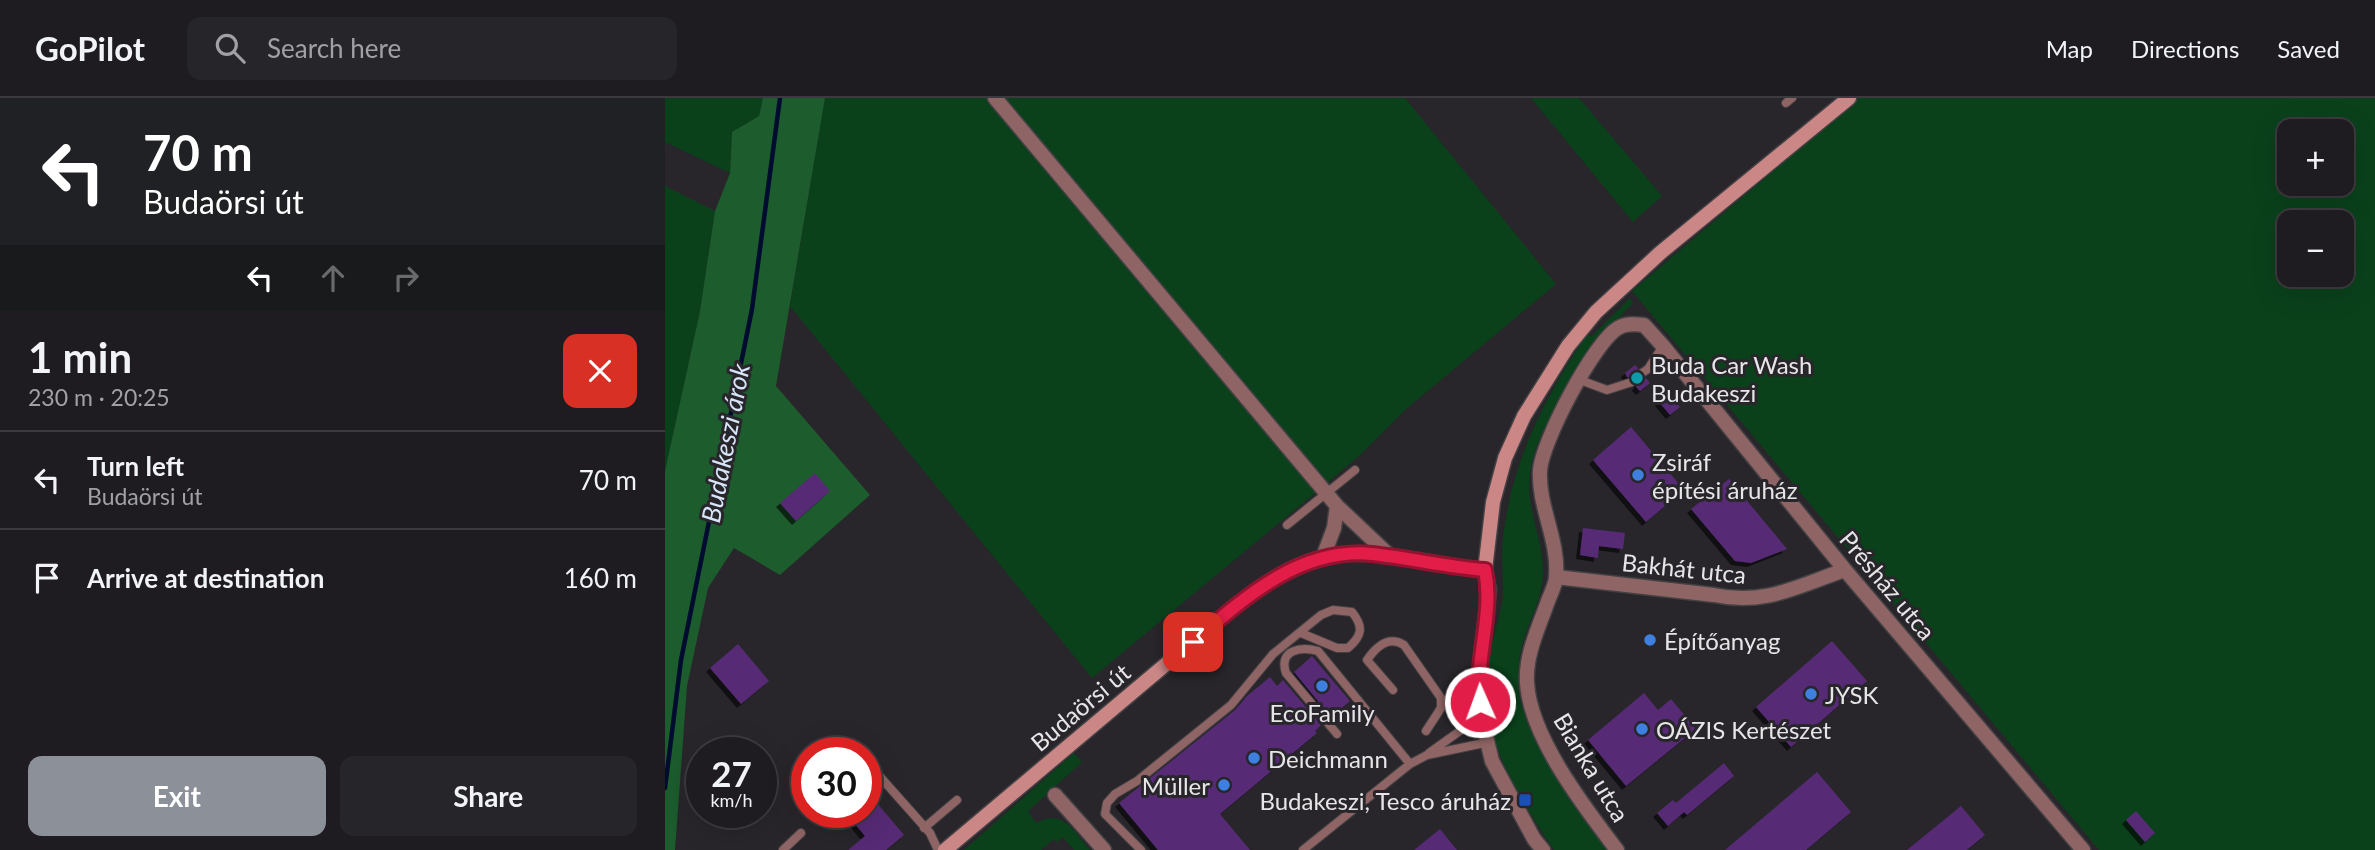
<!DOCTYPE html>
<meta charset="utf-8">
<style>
:root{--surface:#1e1c20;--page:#262529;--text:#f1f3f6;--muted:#a1a1a5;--line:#3c3a3e;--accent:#8c9099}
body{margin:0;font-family:Lato,sans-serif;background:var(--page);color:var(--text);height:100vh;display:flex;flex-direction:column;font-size:26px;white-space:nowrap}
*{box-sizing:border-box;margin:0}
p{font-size:23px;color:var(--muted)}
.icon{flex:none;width:38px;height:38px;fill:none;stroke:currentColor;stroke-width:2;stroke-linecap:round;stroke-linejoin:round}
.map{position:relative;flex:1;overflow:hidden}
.drawer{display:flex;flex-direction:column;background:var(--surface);width:665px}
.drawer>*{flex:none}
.hud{background:#202124;color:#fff;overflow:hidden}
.tools{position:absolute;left:1612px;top:21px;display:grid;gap:14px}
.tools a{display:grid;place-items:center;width:77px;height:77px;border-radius:14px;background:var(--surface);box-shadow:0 7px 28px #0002,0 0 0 2px var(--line);font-size:35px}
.speed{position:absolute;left:21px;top:639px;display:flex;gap:14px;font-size:35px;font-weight:700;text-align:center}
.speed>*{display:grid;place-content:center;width:91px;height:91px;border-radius:50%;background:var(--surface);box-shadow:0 7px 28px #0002,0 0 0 2px var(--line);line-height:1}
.speed small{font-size:18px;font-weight:400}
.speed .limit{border:10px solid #d22;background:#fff;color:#111}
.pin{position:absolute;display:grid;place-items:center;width:60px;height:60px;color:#fff;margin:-30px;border-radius:14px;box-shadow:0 4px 10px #0006}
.me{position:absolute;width:77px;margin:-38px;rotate:358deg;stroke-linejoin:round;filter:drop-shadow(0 0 5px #0008)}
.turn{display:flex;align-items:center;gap:24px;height:147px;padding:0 28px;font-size:32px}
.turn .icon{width:91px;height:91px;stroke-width:2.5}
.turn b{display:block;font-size:49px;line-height:60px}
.lanes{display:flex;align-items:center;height:66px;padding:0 28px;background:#0003;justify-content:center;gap:35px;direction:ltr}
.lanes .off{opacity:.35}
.round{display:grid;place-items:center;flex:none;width:74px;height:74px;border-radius:14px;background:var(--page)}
.overview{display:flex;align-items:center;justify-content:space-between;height:119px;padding:0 28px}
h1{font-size:42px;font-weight:700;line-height:52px}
.action{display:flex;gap:14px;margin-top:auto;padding:14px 28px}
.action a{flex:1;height:80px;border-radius:14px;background:var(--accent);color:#fff;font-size:28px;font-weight:700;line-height:80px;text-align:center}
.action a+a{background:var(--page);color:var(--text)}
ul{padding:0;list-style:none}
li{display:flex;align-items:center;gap:21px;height:98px;padding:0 28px;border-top:2px solid var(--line)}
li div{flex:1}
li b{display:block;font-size:26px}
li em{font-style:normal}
header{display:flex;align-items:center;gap:42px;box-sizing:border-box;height:98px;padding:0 35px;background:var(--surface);border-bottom:2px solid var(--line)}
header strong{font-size:33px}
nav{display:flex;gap:38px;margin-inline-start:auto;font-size:24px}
.search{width:490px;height:63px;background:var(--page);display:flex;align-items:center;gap:18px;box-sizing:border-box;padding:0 24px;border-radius:14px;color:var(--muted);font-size:26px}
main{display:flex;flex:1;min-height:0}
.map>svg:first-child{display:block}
.green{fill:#0a411b;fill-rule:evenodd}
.forest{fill:#1c5c2d}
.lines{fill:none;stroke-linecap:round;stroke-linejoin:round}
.stream{stroke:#000c2f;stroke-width:4.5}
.building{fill:#562b75;filter:url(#shadow)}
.lane-casing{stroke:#434144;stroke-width:10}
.street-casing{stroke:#434144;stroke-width:17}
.secondary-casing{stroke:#434144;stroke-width:17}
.lane{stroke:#8f6464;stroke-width:8}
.street{stroke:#8f6464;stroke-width:14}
.secondary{stroke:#cb8686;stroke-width:14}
.route-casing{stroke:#92132f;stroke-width:18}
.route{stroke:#e11d48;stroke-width:12}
.culture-dot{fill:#0f9aa8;stroke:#28262a;stroke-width:2.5}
.shop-dot{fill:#3f7fe0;stroke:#28262a;stroke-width:2.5}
.transit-dot{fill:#1a4fb4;stroke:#28262a;stroke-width:2.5}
.labels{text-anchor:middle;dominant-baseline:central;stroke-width:6;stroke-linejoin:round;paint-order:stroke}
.poi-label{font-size:24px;fill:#e6e5e7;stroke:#28262a;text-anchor:start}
.street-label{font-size:24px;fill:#e6e5e7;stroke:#28262a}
.water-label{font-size:26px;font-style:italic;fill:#d8e5f9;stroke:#28262a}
</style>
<header>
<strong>GoPilot</strong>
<div class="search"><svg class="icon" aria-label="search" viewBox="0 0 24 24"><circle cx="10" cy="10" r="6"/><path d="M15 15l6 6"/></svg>Search here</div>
<nav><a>Map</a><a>Directions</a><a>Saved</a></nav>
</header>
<main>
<section class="drawer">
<div class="hud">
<div class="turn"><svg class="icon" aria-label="left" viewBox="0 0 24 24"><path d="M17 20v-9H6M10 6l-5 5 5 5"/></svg><div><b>70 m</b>Budaörsi út</div></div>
<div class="lanes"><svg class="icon" aria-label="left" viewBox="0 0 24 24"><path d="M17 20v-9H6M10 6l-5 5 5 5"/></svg><svg class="icon off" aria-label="ahead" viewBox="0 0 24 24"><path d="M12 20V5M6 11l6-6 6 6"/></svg><svg class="icon off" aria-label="right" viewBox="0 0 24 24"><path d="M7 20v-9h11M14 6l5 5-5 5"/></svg></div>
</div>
<div class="overview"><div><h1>1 min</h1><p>230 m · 20:25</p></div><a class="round" style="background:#d93025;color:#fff"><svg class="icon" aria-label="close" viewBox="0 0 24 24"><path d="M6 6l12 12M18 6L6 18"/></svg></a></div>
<ul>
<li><svg class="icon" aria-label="left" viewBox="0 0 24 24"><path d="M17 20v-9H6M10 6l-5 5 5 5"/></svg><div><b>Turn left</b><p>Budaörsi út</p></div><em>70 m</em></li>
<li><svg class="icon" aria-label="arrive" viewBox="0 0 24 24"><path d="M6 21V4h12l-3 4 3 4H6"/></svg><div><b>Arrive at destination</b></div><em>160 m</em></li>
</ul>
<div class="action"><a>Exit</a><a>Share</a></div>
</section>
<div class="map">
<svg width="1710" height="752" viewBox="0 0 1710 752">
<defs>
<filter id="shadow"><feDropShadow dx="-4" dy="4" stdDeviation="0" flood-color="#0009"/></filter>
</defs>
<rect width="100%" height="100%" fill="#28262a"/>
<path class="green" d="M0 0H98L94 18 67 34 65 75 0 44Z
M160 0H740L891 186 740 312 695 357 661 386 427 580 125 208Z
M866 0H914L997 98 968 124Z
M1194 0H1710V752H1434L967 193ZM1624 33H1676V86H1624ZM1624 124H1676V177H1624Z
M0 88 50 113 35 213 0 373Z
M965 200 968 205C956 218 943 230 931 243 924 253 918 265 912 275 891 308 865 346 864 387 864 418 879 445 878 476 877 506 859 529 855 558 853 573 852 590 856 605 868 652 912 715 942 752H889C860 708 830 662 821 609 814 573 831 539 837 505 840 484 835 462 838 441 847 361 879 302 922 236L926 239Z
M409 655 417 664 363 713 371 725C399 710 409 733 425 752H409L398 739 392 744 389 741 376 752H299Z"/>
<path class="forest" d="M98 0H160L111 288 205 397 115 477 69 450 43 490 22 588 10 752H0V373L35 213 50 113 65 75 67 34 94 18Z"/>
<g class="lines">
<path class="stream" d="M0 690 16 562 87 211 115 0"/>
</g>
<path class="building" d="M970 267 973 270 970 275 972 279 977 282 981 280 985 285 975 293 971 289 973 285 972 280 962 279 960 275Z
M1004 296 1015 309 1005 317 994 304Z
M966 329 1019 392 981 424 928 362Z
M150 375 165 393 131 423 115 405Z
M1064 381 1122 451 1086 465 1070 463 1026 411Z
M918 430 960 435 958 451 934 448 933 460 915 457Z
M1167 543 1202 583 1126 649 1091 609Z
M73 546 104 583 76 606 45 570Z
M647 558 685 603 666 619 629 574Z
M605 579 612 588 618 582 656 627 650 633 652 635 555 716 585 752H493L454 705 570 612 582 598Z
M979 595 993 612 1006 601 1031 631 961 688 923 642Z
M1059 665 1069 678 1022 717 1019 714 1003 728 992 715 1008 702 1011 705Z
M1152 674 1186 714 1141 752H1060Z
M201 692 239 737 221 752H183L200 738 180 714H201Z
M1296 708 1320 737 1302 752H1242Z
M1471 713 1490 735 1480 744 1461 722Z
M150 714H175L160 726Z
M775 731 792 752H749Z"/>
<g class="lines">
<g class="lane-casing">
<path id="lane" d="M1121 5 1127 0
M977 275 983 271 998 248
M915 282 942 292 967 284
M622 427 690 372
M728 592 702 562C711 549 723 537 739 547L776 600V610L761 633
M672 636 621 575C613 552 636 548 653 553L745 666
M764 655 799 630 817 622
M210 673 265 735 273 752
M259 730 292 702
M118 752 136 735
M476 752 440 716 442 705 450 696 472 683 566 607 608 556 656 517 668 512 687 514C699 529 697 538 683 550H672L636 535
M638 752 745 666 762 657 824 644"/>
</g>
<g class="street-casing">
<path id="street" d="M330 0 672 408 726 459
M658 459 669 430 672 408
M820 472 824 492 813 585 817 622 827 663 869 741 878 752
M891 479 1049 497C1100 508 1132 488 1180 472
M390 697 439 752
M952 752C920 710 865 639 862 585 860 557 874 529 883 503 886 495 891 486 891 478 894 442 873 408 875 373 876 345 929 244 953 230 961 225 971 226 979 227L998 248 1180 472 1418 752"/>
</g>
<g class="secondary-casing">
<path id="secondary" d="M280 752 569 509C596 488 625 467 659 459 709 448 769 468 820 472L828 404 840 360 859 318 903 248 931 214 995 155 1184 0"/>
</g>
<use href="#lane" class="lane"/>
<use href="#street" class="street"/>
<use href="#secondary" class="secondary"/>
</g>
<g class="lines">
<g class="route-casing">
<path id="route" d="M528 544C579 500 635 449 707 456 745 460 782 469 820 472 829 516 810 559 815 604"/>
</g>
<use href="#route" class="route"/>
</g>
<circle class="culture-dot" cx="972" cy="280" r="7"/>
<g class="shop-dot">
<circle cx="973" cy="377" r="7"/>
<circle cx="985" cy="542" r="7"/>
<circle cx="657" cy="588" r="7"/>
<circle cx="1146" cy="596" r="7"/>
<circle cx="977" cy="631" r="7"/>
<circle cx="589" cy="660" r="7"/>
<circle cx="559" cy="687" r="7"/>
</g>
<rect class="transit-dot" x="853" y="695" width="14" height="14" rx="3.5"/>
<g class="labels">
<g class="poi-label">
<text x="986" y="266">Buda Car Wash<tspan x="986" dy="28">Budakeszi</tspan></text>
<text x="987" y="363">Zsiráf<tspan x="987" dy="28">építési áruház</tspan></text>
<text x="999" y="542">Építőanyag</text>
<text x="1160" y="596">JYSK</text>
<text x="657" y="614" text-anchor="middle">EcoFamily</text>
<text x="991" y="631">OÁZIS Kertészet</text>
<text x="603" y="660">Deichmann</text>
<text x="545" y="687" text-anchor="end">Müller</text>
<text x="846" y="702" text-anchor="end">Budakeszi, Tesco áruház</text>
</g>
<g class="street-label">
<text transform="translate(1019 470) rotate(6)">Bakhát utca</text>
<text transform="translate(1223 487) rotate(50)">Présház utca</text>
<text transform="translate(415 609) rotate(-40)">Budaörsi út</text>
<text transform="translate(927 669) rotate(59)">Bianka utca</text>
</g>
<g class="water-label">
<text transform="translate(60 345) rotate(-79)">Budakeszi árok</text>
</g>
</g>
</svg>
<div class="tools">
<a>+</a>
<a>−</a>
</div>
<div class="speed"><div>27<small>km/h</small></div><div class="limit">30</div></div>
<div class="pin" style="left:528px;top:544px;background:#d93025"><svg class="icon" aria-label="arrive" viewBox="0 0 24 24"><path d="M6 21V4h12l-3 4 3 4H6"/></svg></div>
<svg class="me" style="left:815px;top:604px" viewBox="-20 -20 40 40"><circle r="17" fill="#e11d48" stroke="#fff" stroke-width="3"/><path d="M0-11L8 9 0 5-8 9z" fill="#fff"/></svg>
</div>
</main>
